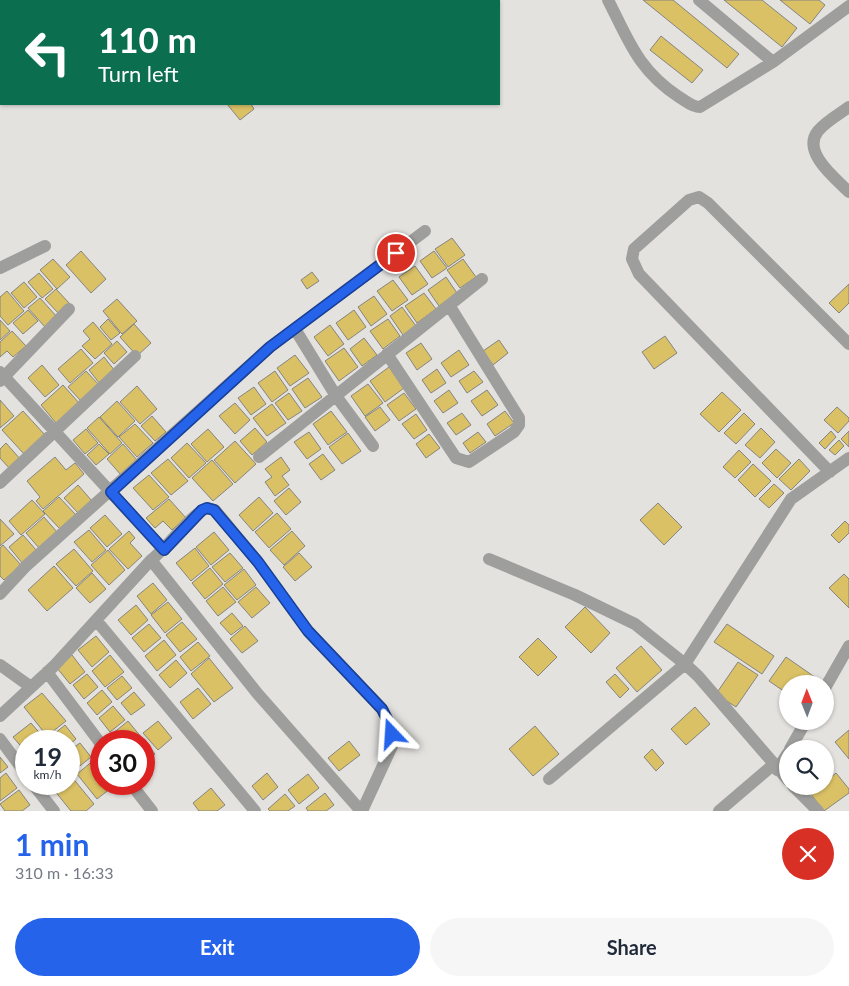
<!DOCTYPE html>
<meta charset="utf-8">
<style>
:root{--surface:#fff;--page:#f6f6f7;--text:#1f2937;--muted:#747a83;--accent:#2563eb}
body{margin:0;font-family:Lato,sans-serif;background:var(--page);color:var(--text);height:100vh;display:flex;flex-direction:column;font-size:19px;white-space:nowrap}
*{box-sizing:border-box;margin:0}
p{font-size:16px;color:var(--muted)}
.icon{flex:none;width:28px;height:28px;fill:none;stroke:currentColor;stroke-width:2;stroke-linecap:round;stroke-linejoin:round}
.map{position:relative;height:811px;overflow:hidden}
.side{display:flex;flex-direction:column;background:var(--surface);flex:1}
.side>*{flex:none}
.hud{position:absolute;left:0px;top:0px;width:500px;height:105px;box-shadow:0 1px 4px #0004;background:#0b6e4f;color:#fff;overflow:hidden}
.needle{width:32px;rotate:359deg}
.buttons{position:absolute;left:779px;top:675px;display:grid;gap:10px}
.buttons a{display:grid;place-items:center;width:55px;height:55px;border-radius:50%;background:var(--surface);box-shadow:0 1px 4px #0004;font-size:25px}
.speed{position:absolute;left:15px;top:730px;display:flex;gap:10px;font-size:25px;font-weight:700;text-align:center}
.speed>*{display:grid;place-content:center;width:65px;height:65px;border-radius:50%;background:var(--surface);box-shadow:0 1px 4px #0004;line-height:1}
.speed small{font-size:12px;font-weight:400}
.speed .limit{border:8px solid #d22;background:#fff;color:#111}
.pin{position:absolute;display:grid;place-items:center;width:42px;height:42px;color:#fff;margin:-21px;border:2px solid #fff;border-radius:50%;box-shadow:0 1px 5px #0007}
.me{position:absolute;width:55px;margin:-28px;rotate:340deg;stroke-linejoin:round;filter:drop-shadow(0 0 4px #0008)}
.turn{display:flex;align-items:center;gap:18px;height:105px;padding:0 15px;font-size:22px}
.turn .icon{width:65px;height:65px;stroke-width:2.5}
.turn b{display:block;font-size:35px;line-height:42px}
.round{display:grid;place-items:center;flex:none;width:52px;height:52px;border-radius:26px;background:var(--page)}
.head{display:flex;align-items:center;justify-content:space-between;height:85px;padding:0 15px}
h1{font-size:30px;font-weight:700;line-height:38px;color:var(--accent)}
.action{display:flex;gap:10px;margin-top:auto;padding:10px 15px}
.action a{flex:1;height:58px;border-radius:30px;background:var(--accent);color:#fff;font-size:20px;font-weight:700;line-height:58px;text-align:center}
.action a+a{background:var(--page);color:var(--text)}
.map>svg:first-child{display:block}
.building{fill:#dac166;stroke:#858481}
.lines{fill:none;stroke-linecap:round;stroke-linejoin:round}
.minor{stroke:#9e9e9c;stroke-width:12}
.route-casing{stroke:#184099;stroke-width:12}
.route{stroke:#2563eb;stroke-width:9}
</style>
<div class="map">
<svg width="849" height="811" viewBox="0 0 849 811">
<rect width="100%" height="100%" fill="#e3e2df"/>
<path class="building" d="M643 0H673L739 54 727 68Z
M724 0H762L797 28 782 47Z
M780 0H819L825 5 810 24Z
M661 36 703 70 692 83 650 50Z
M227 104H251L254 109 240 120Z
M452 238 465 255 448 267 435 249Z
M81 251 106 279 91 293 66 265Z
M434 251 447 268 432 278 420 261Z
M53 259 70 277 57 289 40 270Z
M463 259 476 277 460 288 447 270Z
M415 266 428 284 412 295 399 277Z
M312 272 319 281 307 289 301 280Z
M39 273 53 289 42 298 28 282Z
M446 277 457 293 439 306 428 290Z
M393 280 408 300 392 311 377 291Z
M24 282 37 297 24 308 11 293Z
M849 284V303L839 313 829 303Z
M56 289 70 304 59 314 45 299Z
M7 291 24 311 8 325 0 316V297Z
M424 293 436 309 417 323 405 306Z
M374 296 387 314 371 326 358 307Z
M40 298 57 317 45 327 28 308Z
M117 299 137 321 122 334 103 311Z
M402 307 416 326 403 335 390 316Z
M28 310 38 321 23 334 13 323Z
M354 310 366 327 348 340 336 323Z
M108 319 120 333 111 340 100 327Z
M388 319 400 336 383 349 370 331Z
M0 320 10 331 0 340Z
M93 322 112 344 95 359 82 346 90 339 83 331Z
M134 324 151 343 137 356 120 337Z
M330 325 344 344 328 356 314 337Z
M12 331 26 346 13 357 7 351 0 357V342Z
M665 336 677 353 654 369 642 352Z
M364 338 377 355 362 366 350 349Z
M499 340 508 353 493 365 483 351Z
M117 341 127 352 114 364 104 353Z
M421 343 432 359 417 370 406 353Z
M344 348 358 367 339 381 325 361Z
M81 349 93 363 70 383 58 369Z
M459 350 469 365 451 377 441 363Z
M295 355 309 373 290 386 277 368Z
M104 357 115 371 100 384 89 370Z
M42 365 59 385 45 397 28 378Z
M389 367 404 388 385 402 370 381Z
M437 369 446 383 431 393 422 380Z
M86 371 99 385 81 401 68 387Z
M275 371 288 390 272 402 258 383Z
M474 371 483 382 467 393 459 381Z
M308 378 322 397 305 408 292 389Z
M368 384 383 403 365 416 351 396Z
M63 385 79 403 56 423 41 405Z
M137 386 157 409 140 424 120 402Z
M254 387 266 404 251 415 238 398Z
M449 390 458 403 443 413 434 401Z
M487 390 498 405 482 416 471 401Z
M722 392 741 410 719 432 700 414Z
M289 393 302 411 288 420 275 403Z
M404 393 416 409 399 421 387 405Z
M0 400 14 416 0 428Z
M117 401 135 421 118 437 100 417Z
M235 403 250 420 235 434 219 416Z
M272 404 286 423 267 436 253 418Z
M380 407 390 420 375 431 365 417Z
M837 407 849 418V421L838 433 824 420Z
M23 411 45 435 24 454 2 430Z
M331 411 347 432 328 445 313 424Z
M505 411 514 423 495 436 487 424Z
M462 413 471 425 456 435 447 423Z
M744 413 755 424 736 444 724 433Z
M416 414 427 430 414 439 402 424Z
M152 416 166 432 155 441 141 426Z
M99 417 122 443 110 454 87 428Z
M135 424 153 443 137 457 119 437Z
M255 428 267 442 252 455 240 441Z
M761 428 775 442 760 458 745 445Z
M86 429 98 443 85 454 73 440Z
M208 429 224 447 207 462 191 444Z
M831 431 836 437 825 449 819 443Z
M849 431V447L841 439Z
M309 432 321 449 307 459 294 442Z
M478 432 486 442 470 453 463 443Z
M348 433 361 451 342 464 329 447Z
M429 434 440 448 426 458 416 444Z
M839 440 844 446 835 455 829 450Z
M235 441 256 464 235 483 214 460Z
M6 443 21 460 10 469 0 458V449Z
M187 443 206 463 189 478 171 458Z
M99 444 109 454 96 465 87 455Z
M123 444 137 460 121 475 107 459Z
M776 449 791 463 777 478 762 463Z
M739 450 751 462 735 478 723 467Z
M323 454 335 470 321 480 309 464Z
M55 457 66 470 75 463 84 474 43 509 36 501 40 497 27 481Z
M281 457 290 470 282 476 289 485 275 496 265 482 272 477 265 469Z
M168 459 188 481 171 495 151 473Z
M799 459 810 471 791 490 779 479Z
M212 460 233 484 213 501 192 478Z
M753 464 771 481 755 497 738 480Z
M149 475 169 497 153 510 133 488Z
M774 484 784 493 769 508 759 499Z
M78 485 92 501 78 513 64 498Z
M289 488 301 502 286 515 274 501Z
M59 497 76 515 60 529 43 511Z
M259 497 273 513 253 531 239 515Z
M169 499 186 518 172 530 163 521 155 528 146 518Z
M32 500 45 514 21 535 9 521Z
M658 503 682 527 664 545 640 520Z
M277 513 291 529 269 548 255 532Z
M105 515 122 534 107 547 90 528Z
M44 517 57 532 39 548 26 533Z
M0 519 14 534 0 546Z
M845 521 849 525V533L839 543 831 535Z
M89 530 106 550 92 562 74 542Z
M129 531 135 538 130 543 142 556 128 569 109 549Z
M292 531 305 546 284 565 270 550Z
M214 532 229 550 211 565 196 547Z
M23 535 37 551 23 564 9 547Z
M3 545 21 565 4 580 0 576V548Z
M195 548 209 566 191 581 176 563Z
M74 549 93 571 76 586 56 564Z
M108 550 125 570 109 585 91 565Z
M230 553 243 568 225 582 212 567Z
M299 553 312 567 295 581 283 567Z
M54 566 73 588 47 611 28 590Z
M210 568 223 584 205 599 192 583Z
M244 569 256 585 237 600 224 585Z
M92 573 106 589 90 603 76 588Z
M844 574 849 579V608L829 588Z
M153 583 167 600 151 614 137 596Z
M223 587 236 602 218 616 206 601Z
M256 587 270 603 252 618 238 602Z
M168 602 182 619 165 633 151 615Z
M136 605 148 620 131 635 118 620Z
M585 607 610 633 591 653 565 627Z
M232 613 243 626 231 635 220 623Z
M182 622 197 639 180 652 166 635Z
M149 624 161 638 144 652 132 638Z
M727 624 774 656 762 674 714 642Z
M245 626 258 641 242 653 230 639Z
M96 636 109 652 92 667 78 650Z
M538 638 557 657 538 676 519 657Z
M164 640 176 655 157 671 145 656Z
M198 642 210 656 191 671 180 657Z
M641 646 662 670 637 692 616 668Z
M72 655 85 672 70 684 57 668Z
M110 655 124 672 105 687 92 671Z
M786 657 819 680 816 684H788V694L769 681Z
M209 658 233 688 214 702 191 674Z
M176 660 187 673 170 688 159 675Z
M738 662 758 675 736 707 716 694Z
M87 674 98 687 84 699 73 685Z
M615 674 629 689 620 698 606 682Z
M122 676 132 688 117 700 107 688Z
M198 688 211 704 193 719 180 702Z
M102 690 112 702 97 715 87 703Z
M134 692 145 705 131 715 121 703Z
M42 693 66 721 47 736 24 707Z
M113 706 125 720 110 732 99 718Z
M695 707 710 724 686 745 671 729Z
M128 721 155 754 144 763V741H117L112 734Z
M158 721 172 738 158 750 143 733Z
M31 723 43 737 37 741H26L25 751 13 737Z
M65 725 76 739 69 745V741H50L48 739Z
M535 726 559 754 533 776 509 749Z
M849 730V759L835 742Z
M349 741 360 755 339 771 328 758Z
M80 743 91 757 75 770 69 762V751Z
M652 749 664 763 656 771 644 757Z
M0 757 8 767 0 773Z
M94 760 101 769V784L115 785 97 799 77 774Z
M6 773 17 788 0 801V778Z
M267 773 278 787 263 800 252 786Z
M836 773 849 789V793L824 811 810 793 819 786H825V782Z
M308 774 319 788 299 804 288 790Z
M71 776 94 804 86 811H71L54 790 62 784H69V779Z
M211 788 225 805 217 811H199L193 803Z
M19 790 30 805 22 811H5L0 804Z
M325 793 334 805 326 811H308L306 808Z
M285 794 295 806 288 811H270L268 809Z"/>
<g class="lines">
<path class="minor" d="M608 0C629 41 638 70 679 97 686 101 692 107 700 107L773 62 849 6
M699 0 773 62
M849 107C839 114 825 122 818 131 801 152 836 179 849 192
M0 268 45 246
M295 329 336 396 373 446
M387 354 456 458 469 462 514 432 519 425V418L449 305
M0 372 164 550
M0 381 69 309
M259 457 482 279
M830 472 639 274 632 259 634 249 689 200 699 197 708 203 849 344
M0 483 135 356
M489 559 575 595 635 624 685 664 549 779
M151 560 257 693 361 811
M0 594 26 566 270 347 425 231
M96 620 255 811
M0 665 31 687
M47 672 101 744
M825 688 849 646
M0 716 54 666 151 560C167 548 191 514 207 508L215 510 258 562 308 631 382 709 389 723 392 746 362 811
M0 739 26 774
M790 749 806 721
M777 770 788 753
M788 780 698 676 685 664 791 499 849 458
M33 784 54 811
M131 784 152 811
M793 786 818 811
M719 811 773 765"/>
</g>
<g class="lines">
<g class="route-casing">
<path id="route" d="M392 734 389 723 382 709 308 631 258 562 214 510 207 508 202 510 164 550 111 492 270 347 396 253"/>
</g>
<use href="#route" class="route"/>
</g>
</svg>
<div class="buttons">
<a><svg class="needle" viewBox="-14 -14 28 28"><path d="M0-13l5 13h-10z" fill="#e53935"/><path d="M0 13l5-13h-10z" fill="#747a83"/></svg></a>
<a><svg class="icon" aria-label="search" viewBox="0 0 24 24"><circle cx="10" cy="10" r="6"/><path d="M15 15l6 6"/></svg></a>
</div>
<div class="speed"><div>19<small>km/h</small></div><div class="limit">30</div></div>
<div class="pin" style="left:396px;top:253px;background:#d93025"><svg class="icon" aria-label="arrive" viewBox="0 0 24 24"><path d="M6 21V4h12l-3 4 3 4H6"/></svg></div>
<svg class="me" style="left:392px;top:734px" viewBox="-20 -20 40 40"><path d="M0-17L14 15 0 8-14 15z" fill="#2563eb" stroke="#fff" stroke-width="4"/></svg>
<div class="hud">
<div class="turn"><svg class="icon" aria-label="left" viewBox="0 0 24 24"><path d="M17 20v-9H6M10 6l-5 5 5 5"/></svg><div><b>110 m</b>Turn left</div></div>
</div>
</div>
<section class="side">
<div class="head"><div><h1>1 min</h1><p>310 m · 16:33</p></div><a class="round" style="background:#d93025;color:#fff"><svg class="icon" aria-label="close" viewBox="0 0 24 24"><path d="M6 6l12 12M18 6L6 18"/></svg></a></div>
<div class="action"><a>Exit</a><a>Share</a></div>
</section>
